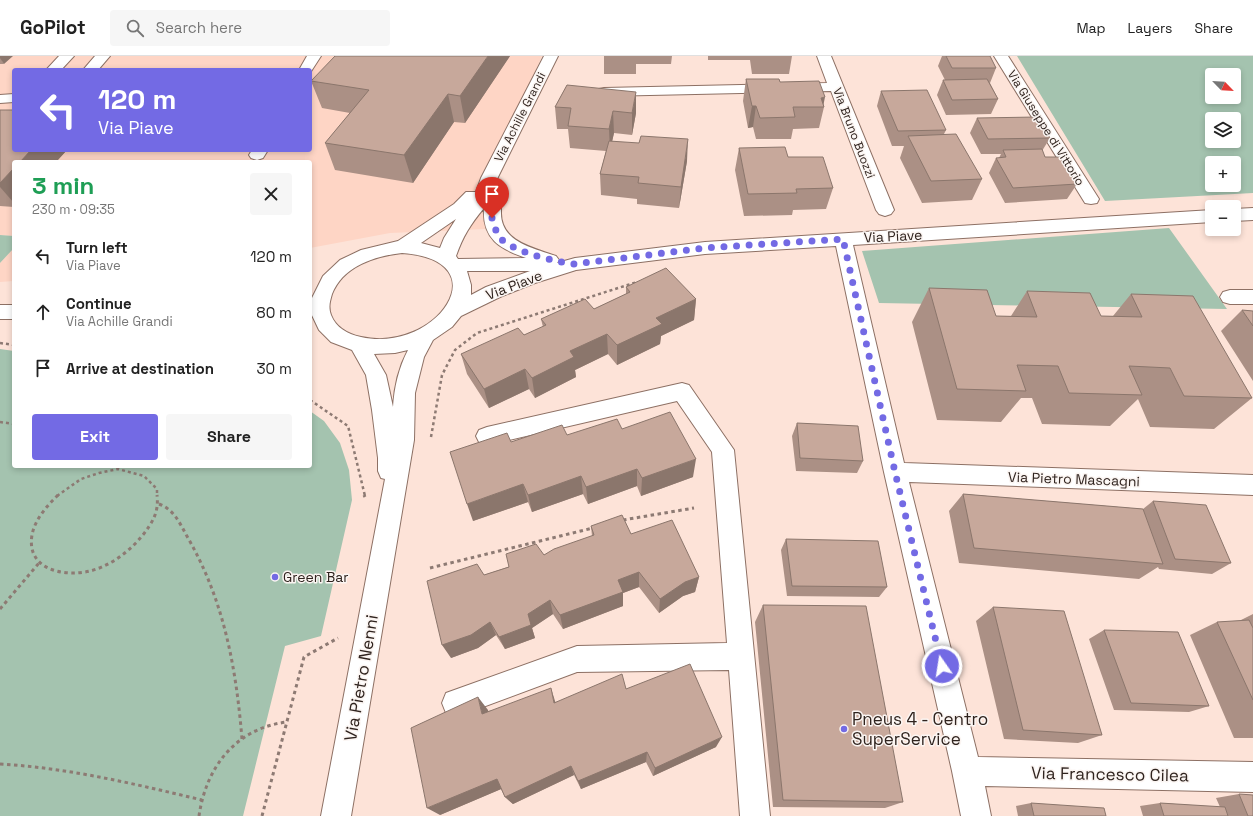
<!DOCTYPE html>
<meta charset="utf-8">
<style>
:root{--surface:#fff;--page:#f6f6f6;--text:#222;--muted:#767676;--line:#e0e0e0;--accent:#736ae4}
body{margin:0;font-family:"Space Grotesk",sans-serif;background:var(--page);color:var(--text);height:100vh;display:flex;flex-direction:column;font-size:15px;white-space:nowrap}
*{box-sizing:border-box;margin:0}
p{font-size:13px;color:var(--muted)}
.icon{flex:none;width:22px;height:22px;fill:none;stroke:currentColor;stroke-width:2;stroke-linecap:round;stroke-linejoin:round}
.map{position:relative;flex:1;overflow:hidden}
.details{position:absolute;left:12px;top:104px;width:300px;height:308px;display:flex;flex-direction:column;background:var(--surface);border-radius:4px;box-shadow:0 2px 6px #0003}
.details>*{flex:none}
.guide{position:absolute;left:12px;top:12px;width:300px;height:84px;border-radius:4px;box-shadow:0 2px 6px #0003;background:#736ae4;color:#fff;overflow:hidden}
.needle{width:26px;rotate:115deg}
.controls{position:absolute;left:1205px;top:12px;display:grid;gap:8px}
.controls a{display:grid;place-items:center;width:36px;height:36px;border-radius:4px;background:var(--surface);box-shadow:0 2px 6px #0003;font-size:20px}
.pin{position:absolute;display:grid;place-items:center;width:34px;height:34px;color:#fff;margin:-41px -17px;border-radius:50% 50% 50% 0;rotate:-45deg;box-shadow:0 0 4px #0007}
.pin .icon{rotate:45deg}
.me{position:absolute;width:44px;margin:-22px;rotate:347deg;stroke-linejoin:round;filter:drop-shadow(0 0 3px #0008)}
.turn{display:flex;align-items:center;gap:14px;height:84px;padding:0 20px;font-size:18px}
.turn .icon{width:52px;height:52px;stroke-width:2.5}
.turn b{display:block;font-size:28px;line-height:34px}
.round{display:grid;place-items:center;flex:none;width:42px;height:42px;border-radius:4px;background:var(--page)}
.summary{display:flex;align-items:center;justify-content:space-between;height:68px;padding:0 20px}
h1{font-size:24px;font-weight:800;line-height:30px;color:#1e9e55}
.cta{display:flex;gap:8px;margin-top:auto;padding:8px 20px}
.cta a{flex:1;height:46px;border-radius:4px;background:var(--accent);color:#fff;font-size:16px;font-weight:800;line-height:46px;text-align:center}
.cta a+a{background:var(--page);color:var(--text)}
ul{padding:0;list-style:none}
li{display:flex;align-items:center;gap:12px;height:56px;padding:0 20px}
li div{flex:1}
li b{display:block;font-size:15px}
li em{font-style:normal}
header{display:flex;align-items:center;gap:24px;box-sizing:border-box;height:56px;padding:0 20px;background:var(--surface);border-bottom:1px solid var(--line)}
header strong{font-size:19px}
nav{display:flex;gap:22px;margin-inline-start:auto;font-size:14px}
.search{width:280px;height:36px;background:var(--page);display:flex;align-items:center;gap:10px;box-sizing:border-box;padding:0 14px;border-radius:4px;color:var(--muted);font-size:15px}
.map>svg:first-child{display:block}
.built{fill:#fed5c5;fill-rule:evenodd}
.green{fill:#a4c3af;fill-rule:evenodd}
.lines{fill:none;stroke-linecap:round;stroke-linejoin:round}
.minor-casing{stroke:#8d7064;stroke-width:2}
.path-far1{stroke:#8d7a73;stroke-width:2.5;stroke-dasharray:3 3;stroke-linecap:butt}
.path{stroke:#8d7a73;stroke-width:3;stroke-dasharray:3.5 3.5;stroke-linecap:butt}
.minor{fill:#fff;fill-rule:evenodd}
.wall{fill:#ab9085}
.shaded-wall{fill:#8b766c}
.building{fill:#c7a89b;stroke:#8b766c}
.route{stroke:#736ae4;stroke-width:7;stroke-dasharray:0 12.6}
.poi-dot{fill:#736ae4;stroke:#fbf5f2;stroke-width:1.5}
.labels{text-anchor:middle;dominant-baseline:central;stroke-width:3;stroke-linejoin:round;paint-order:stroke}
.far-street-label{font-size:12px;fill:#2f231e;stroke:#fbf5f2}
.street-label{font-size:14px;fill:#2f231e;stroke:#fbf5f2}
.poi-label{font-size:14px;fill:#2f231e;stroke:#fbf5f2;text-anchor:start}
.near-street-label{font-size:17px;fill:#2f231e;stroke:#fbf5f2}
.near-poi-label{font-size:17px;fill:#2f231e;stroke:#fbf5f2;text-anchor:start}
</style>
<header>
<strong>GoPilot</strong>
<div class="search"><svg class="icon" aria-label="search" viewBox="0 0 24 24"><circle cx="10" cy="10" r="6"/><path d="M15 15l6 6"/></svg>Search here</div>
<nav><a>Map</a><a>Layers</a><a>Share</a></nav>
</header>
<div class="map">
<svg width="1253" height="760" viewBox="0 0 1253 760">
<rect width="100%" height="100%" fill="#fde3d8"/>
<path class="built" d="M0 0H542L491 120 485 173 390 177 310 192V106H14V180L0 179ZM14 14H310V94H14Z
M14 192V225L0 226V207Z"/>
<path class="green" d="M1017 0H1253V137L1105 145ZM1212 19H1234V41H1212ZM1212 63H1234V85H1212ZM1212 107H1234V129H1212Z
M1169 172 1227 253 879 247 862 195Z
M0 179 14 180V192L0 207Z
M0 293 14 295V410H310V355L324 365 340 387 349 414 352 444 321 580 285 590 243 760H0Z"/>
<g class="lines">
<g class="minor-casing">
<path id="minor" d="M59 0H74L61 14H46Z
M95 0H110L98 14H83Z
M307 0H321L310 17V14H299Z
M544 0H558L497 123C502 132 501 146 501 156 500 186 534 192 556 200L559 204 557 207 575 202 705 186 1212 154V166L853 189 904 407 1253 419V439L909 426 978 701 1253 706V736L985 730 991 760H961L952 715 884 416 836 190 705 198 576 214 535 227 500 241 461 260 452 271 433 284 424 301 415 337 414 384 351 760H321L385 423 381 422 378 415V402L372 354 366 319 352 294 331 286 319 274 310 255 311 244 323 220 340 204 361 194 398 185 454 148 466 136H476L481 122ZM484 152C482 183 500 193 526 202L458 203 456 200C463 180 470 169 484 152ZM456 163 444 182 440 192 421 187ZM402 197C502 204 436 298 361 281 348 278 336 272 331 259 328 251 330 245 332 238 343 210 375 200 402 197ZM467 215H530L486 231 471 239V229ZM408 294C399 311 394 332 393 351L386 319 374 298 395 297Z
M817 0H831L894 154 891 158 885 160 879 158 876 154 831 35 604 40 599 39 597 36 599 33 604 32 827 27Z
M994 0H1008L1099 143 1097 147 1091 148 1085 147Z
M14 38V46L0 47V39Z
M252 94H268L263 102 257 104 251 102 249 99Z
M1253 152V164L1234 165V153Z
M1230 234H1253V248H1230L1223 246 1220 241 1223 236Z
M0 249H14V263H0Z
M682 327 689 329 734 394 770 760H740L729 614 577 616 456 661 446 657 442 647 446 637 577 590 727 587 712 396 677 345 487 389 479 386 476 380 479 374 487 371Z"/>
</g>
<path class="path-far1" d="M0 287 14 289
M310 344 348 370 365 440
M0 366 14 368
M431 381 442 319 455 294 477 277 637 226
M57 440 81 423 99 417 118 413 144 420 157 433V440"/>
<path class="path" d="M58 439C47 450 35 463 32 479 26 514 64 521 90 515 110 510 129 496 142 480 153 466 159 456 157 439
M364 439 365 441
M159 448C175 454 180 468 188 482 224 545 236 611 242 683
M623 464 694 452
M430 512 593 472
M0 553 39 507
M0 708C69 712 135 728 202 744
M199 760C206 711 236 672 287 666
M262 760 304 601 338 582"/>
<use href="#minor" class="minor"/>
</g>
<path class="wall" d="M0 0 4 8H0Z
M510 0 465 67 454 66 413 127 335 114 325 87 350 57 322 52 311 25Z
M604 0H672L671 8H636V18H604Z
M708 0H792L789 18H752L750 4H708Z
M942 0H990L996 12 990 27 998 43 991 58 946 59 937 39 943 24H945L938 10Z
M746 23 780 26 823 48 824 51 819 72 793 73 791 83H756L753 71 748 72 743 45Z
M567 29 636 57 632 79 614 77 612 85 687 105 679 152 637 148V143L601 139 600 118 606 95 570 92 568 73H557L555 51Z
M881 35 946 74 944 78 982 123 972 144 922 147 900 102 904 90H892L877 50Z
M0 54 14 94H67L56 106H14V151L0 150Z
M977 62 1050 82 1042 95 1045 101 1077 128 1067 143 1005 147 989 117 996 102H999L1001 98H981L970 77Z
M739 92 788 101 833 132 826 153 793 154 792 159 744 160 735 114Z
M626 231 696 243 694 264 661 280 660 288 617 309 608 298 575 314 576 321 535 342 529 333 489 352 467 318 461 298 524 279 543 271 541 263 594 253 626 238Z
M929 232 996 260H1011L1027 235 1101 260H1113L1131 238 1252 342 1214 373 1150 371 1138 343 1110 370 1042 368 1032 342H1021L1001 366 937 364 912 266Z
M1242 254 1253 255V325L1221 275Z
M797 367 863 405 857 417 796 415 792 380Z
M622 373 693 421 641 440 637 430 588 448 583 438 532 456 528 446 473 465 511 386Z
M963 438 1143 453 1153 445 1231 507 1212 518 1159 513 1158 511 1139 523 959 507 949 455Z
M591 470 631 478 699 521 695 536 683 540 659 557 639 531 623 537V550L563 573 553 558 532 572 535 582 505 593 496 579 478 592 451 602 484 519 544 499 592 480Z
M786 483 887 531 879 541 787 540 781 494Z
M763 549 903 746 885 752 773 751 755 566Z
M993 551 1102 679 1078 687 1004 683 976 565Z
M1253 558V682H1234L1190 579 1217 566 1241 565V564Z
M1104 574 1209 650 1189 656 1114 654 1089 583Z
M626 633 716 691 653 720 646 706 581 733 574 719 513 748 505 741 501 733 440 759 488 654V655L556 646Z
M1239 738 1253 760H1143L1140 750 1160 747 1220 751 1216 742Z
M1031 747 1106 760H1018L1016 750Z"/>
<path class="shaded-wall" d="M0 0H13L4 8 0 2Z
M488 0H510L465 67 460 40Z
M636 36V57L632 79V57Z
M448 38 454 66 413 127 404 99Z
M825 41 823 51 821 42Z
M752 50H756L753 71 748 72Z
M613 55 614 77 610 95 609 73Z
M688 83 687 105 679 152 681 131Z
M31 94H67L56 106H20Z
M14 112V147L0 131V127Z
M696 243 694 264 661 280 660 288 617 309V289L656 262Z
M607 278 608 298 575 314 576 321 535 342 532 322 570 295Z
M525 313 529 333 489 352 484 333Z
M696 403 693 421 641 440 642 422Z
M637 413V430L588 448 586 431Z
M581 420 583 438 532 456 528 439Z
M523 428 528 446 473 465 467 448Z
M639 516V531L623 537V550L563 573 560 559 618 524Z
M699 521 695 536 683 540 659 557 660 543 685 526Z
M550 544 553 558 532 572 535 582 505 593 499 581 528 558Z
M490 566 496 579 478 592 451 602 442 589Z
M551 632 555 645 559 659 554 647Z
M478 641 488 654 491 669 482 658Z
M722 681 716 691 653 720 655 712Z
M647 696 646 706 581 733 578 725Z
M571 710 574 719 513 748 505 741Z
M497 723 506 731 440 759 427 752Z"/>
<path class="building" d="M335 0H488L460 40 448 38 404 99 325 87 369 34 311 25Z
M946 0H990L996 12H952Z
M746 23H779L780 26 819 25 825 41 821 42 824 51H793L795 61 760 62 756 50H752Z
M987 23 998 43 952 44 943 24Z
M567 29 636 36 632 57 613 55 609 73 568 70 571 52 555 51Z
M927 34 946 74 898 75 881 35Z
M0 54H14V94H31L20 106H14V112L0 127Z
M1037 61 1050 82 988 83 977 62Z
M956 78 982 123 931 125 908 80Z
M641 80 688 83 681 131 638 127 639 121 600 118 609 85 639 87Z
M785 91 788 101H823L833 132 796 133 797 137 748 138 739 92Z
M1042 93 1045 101H1060L1077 128 1013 132 996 102 1006 101 1003 94Z
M666 212 696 243 656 262 662 268 617 289 607 278 570 295 574 301 532 322 525 313 484 333 461 298 518 272 524 279 546 269 541 263 585 243 594 253 630 236 626 231Z
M929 232 987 234 996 260 1037 261 1027 235 1090 237 1101 260 1142 261 1131 238 1193 240 1252 342 1184 340 1170 312 1129 310 1142 339 1069 337 1058 310 1017 309 1026 335 957 333Z
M1242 254 1253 255V270Z
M670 356 696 403 642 422 637 413 586 431 581 420 528 439 523 428 467 448 450 396 507 377 511 386 562 369 567 379 617 363 622 373Z
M797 367 858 370 863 405 800 402Z
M963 438 1143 453 1163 508 974 492Z
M1153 445 1206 449 1231 507 1175 503Z
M622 459 631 478 672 464 699 521 685 526 660 543 639 516 618 524 623 536 560 559 550 544 528 558 531 569 499 581 490 566 471 579 442 589 427 525 477 508 484 519 509 511 506 498 536 488 544 499 554 493 594 479 591 470Z
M786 483 878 485 887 531 792 530Z
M763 549 866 550 903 746 783 744Z
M993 551 1064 555 1102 679 1023 674Z
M1249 564 1253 572V644L1217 566Z
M1104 574 1178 576 1209 650 1131 647Z
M690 608 722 681 655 712 647 696 578 725 571 710 505 741 497 723 427 752 411 672 478 641 482 658 551 632 554 647 622 618 626 633Z
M1239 738 1253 739V760H1248Z
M1031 747 1104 752 1106 760H1034Z
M1160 747 1225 751 1228 760H1164Z"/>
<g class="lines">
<path class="route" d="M492 162C494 167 496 178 500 182 514 196 555 206 575 208L705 192 843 183 895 416 942 610"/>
</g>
<g class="poi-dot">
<circle cx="275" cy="521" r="4"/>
<circle cx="844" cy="673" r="4"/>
</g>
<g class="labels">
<g class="far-street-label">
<text transform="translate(520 61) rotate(-63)">Via Achille Grandi</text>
<text transform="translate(1046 72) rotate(58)">Via Giuseppe di Vittorio</text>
<text transform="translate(854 77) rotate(69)">Via Bruno Buozzi</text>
</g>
<g class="street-label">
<text transform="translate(893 180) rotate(-3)">Via Piave</text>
<text transform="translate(514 229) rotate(-21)">Via Piave</text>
<text transform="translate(1074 423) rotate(2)">Via Pietro Mascagni</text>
</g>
<g class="poi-label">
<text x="283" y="521">Green Bar</text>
</g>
<g class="near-street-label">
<text transform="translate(361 622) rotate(-80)">Via Pietro Nenni</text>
<text transform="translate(1110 718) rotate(1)">Via Francesco Cilea</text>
</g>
<g class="near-poi-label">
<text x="852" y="663">Pneus 4 - Centro<tspan x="852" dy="20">SuperService</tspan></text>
</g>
</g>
</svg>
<div class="controls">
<a><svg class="needle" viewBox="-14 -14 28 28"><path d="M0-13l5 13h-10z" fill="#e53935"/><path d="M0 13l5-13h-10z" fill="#767676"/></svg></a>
<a><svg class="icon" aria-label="layers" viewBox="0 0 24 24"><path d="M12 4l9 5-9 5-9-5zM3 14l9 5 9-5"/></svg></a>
<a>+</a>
<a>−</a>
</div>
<div class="pin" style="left:492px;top:162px;background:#d93025"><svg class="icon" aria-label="arrive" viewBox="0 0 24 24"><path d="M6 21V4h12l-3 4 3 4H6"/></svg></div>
<svg class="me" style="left:942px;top:610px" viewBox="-20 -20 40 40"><circle r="17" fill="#736ae4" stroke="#fff" stroke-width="3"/><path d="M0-11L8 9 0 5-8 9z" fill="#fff"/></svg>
<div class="guide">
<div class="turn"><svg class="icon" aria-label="left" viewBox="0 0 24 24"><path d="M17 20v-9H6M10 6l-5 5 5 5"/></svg><div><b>120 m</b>Via Piave</div></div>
</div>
<section class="details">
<div class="summary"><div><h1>3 min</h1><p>230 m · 09:35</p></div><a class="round"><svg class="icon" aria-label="close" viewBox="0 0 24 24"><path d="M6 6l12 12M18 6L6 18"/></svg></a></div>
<ul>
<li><svg class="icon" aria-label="left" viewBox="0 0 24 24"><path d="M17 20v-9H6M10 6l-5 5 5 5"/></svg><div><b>Turn left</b><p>Via Piave</p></div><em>120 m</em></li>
<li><svg class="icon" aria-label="ahead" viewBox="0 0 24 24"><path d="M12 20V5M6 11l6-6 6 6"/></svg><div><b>Continue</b><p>Via Achille Grandi</p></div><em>80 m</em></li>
<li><svg class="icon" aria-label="arrive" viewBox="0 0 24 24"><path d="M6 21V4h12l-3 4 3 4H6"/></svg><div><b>Arrive at destination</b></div><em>30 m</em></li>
</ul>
<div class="cta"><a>Exit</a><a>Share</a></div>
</section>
</div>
